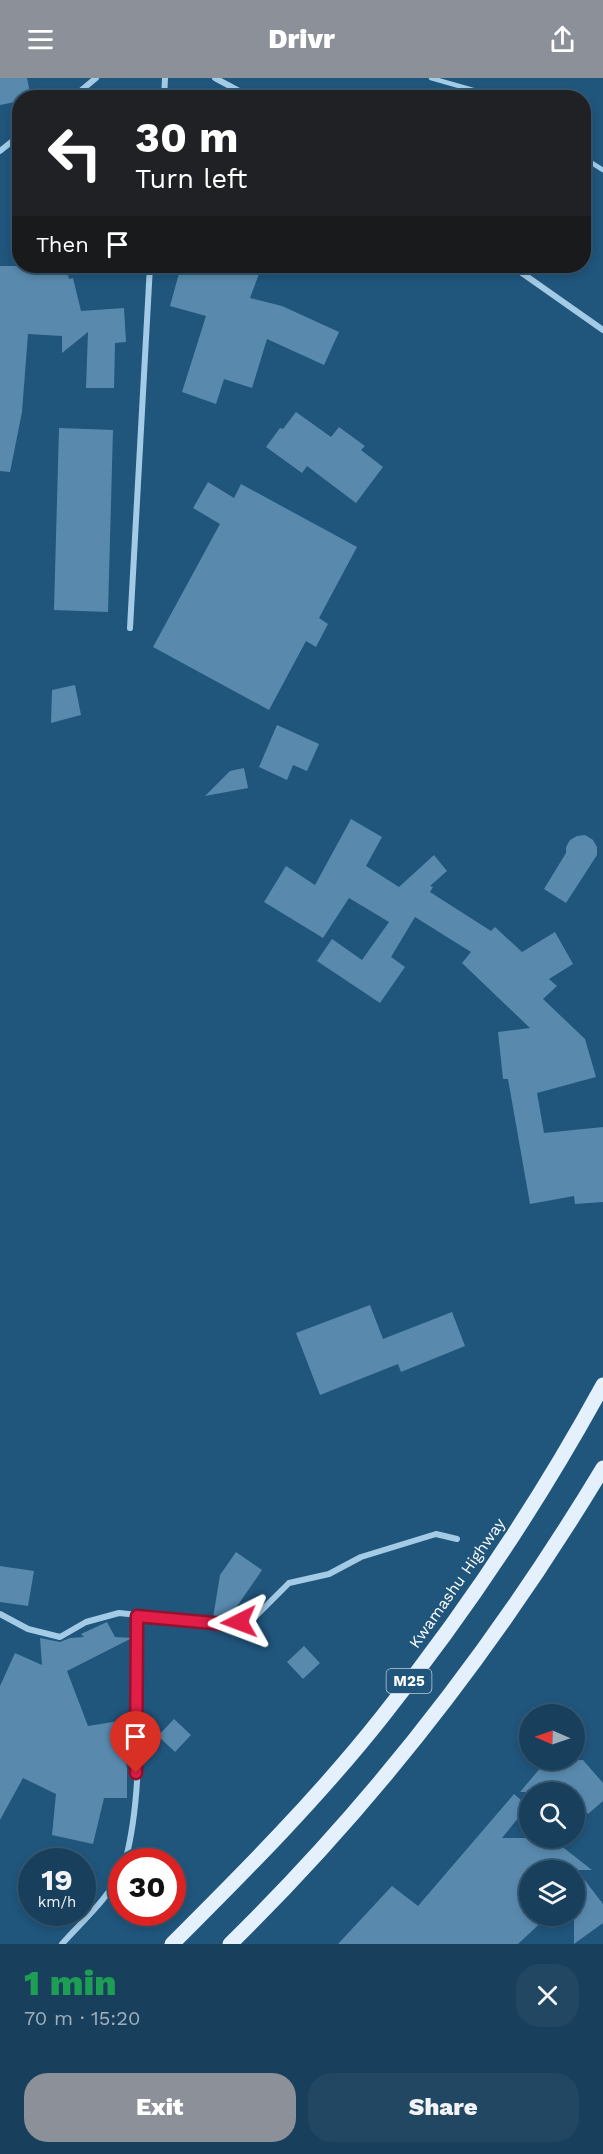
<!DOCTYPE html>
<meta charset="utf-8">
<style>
:root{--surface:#18405d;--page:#214763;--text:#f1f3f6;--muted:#9fafbc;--line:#365972;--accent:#8c9099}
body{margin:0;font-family:"Work Sans",sans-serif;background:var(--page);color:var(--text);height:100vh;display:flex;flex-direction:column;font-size:22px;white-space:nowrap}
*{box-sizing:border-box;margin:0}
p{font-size:20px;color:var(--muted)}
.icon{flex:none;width:33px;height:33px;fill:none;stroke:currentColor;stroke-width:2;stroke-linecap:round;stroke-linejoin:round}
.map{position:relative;height:1866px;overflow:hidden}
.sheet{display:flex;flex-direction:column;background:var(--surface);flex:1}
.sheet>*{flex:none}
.guide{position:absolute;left:12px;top:12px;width:579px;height:183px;border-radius:24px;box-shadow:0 3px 9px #0003,0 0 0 2px var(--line);background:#202124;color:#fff;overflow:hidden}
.needle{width:39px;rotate:272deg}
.buttons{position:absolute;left:519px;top:1626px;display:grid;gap:12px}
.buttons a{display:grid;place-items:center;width:66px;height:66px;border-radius:50%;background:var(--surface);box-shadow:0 3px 9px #0003,0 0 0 2px var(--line);font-size:30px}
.speed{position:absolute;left:18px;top:1770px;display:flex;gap:12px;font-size:30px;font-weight:700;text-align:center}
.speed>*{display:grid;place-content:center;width:78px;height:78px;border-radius:50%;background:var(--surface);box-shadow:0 3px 9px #0003,0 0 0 2px var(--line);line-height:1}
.speed small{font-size:15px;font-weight:400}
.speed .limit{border:9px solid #d22;background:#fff;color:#111}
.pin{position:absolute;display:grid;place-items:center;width:51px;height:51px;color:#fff;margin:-62px -26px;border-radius:50% 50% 50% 0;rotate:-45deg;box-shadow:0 0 6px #0007}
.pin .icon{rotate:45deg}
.me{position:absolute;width:66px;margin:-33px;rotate:267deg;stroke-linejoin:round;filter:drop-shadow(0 0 4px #0008)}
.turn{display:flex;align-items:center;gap:21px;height:126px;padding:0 24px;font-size:27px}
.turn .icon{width:78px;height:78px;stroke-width:2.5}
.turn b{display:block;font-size:42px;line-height:51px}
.then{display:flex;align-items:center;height:57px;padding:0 24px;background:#0003;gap:12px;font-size:22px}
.round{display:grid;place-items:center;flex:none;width:63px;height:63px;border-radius:24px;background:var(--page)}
.head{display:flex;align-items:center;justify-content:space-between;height:102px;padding:0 24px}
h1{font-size:36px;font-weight:800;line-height:45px;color:#1e9e55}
.action{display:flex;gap:12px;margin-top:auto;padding:12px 24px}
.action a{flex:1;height:69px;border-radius:24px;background:var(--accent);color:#fff;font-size:24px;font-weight:800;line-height:69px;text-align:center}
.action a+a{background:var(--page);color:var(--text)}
header{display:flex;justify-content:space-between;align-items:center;height:78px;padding:0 24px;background:var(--accent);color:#fff;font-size:27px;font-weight:800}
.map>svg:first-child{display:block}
.building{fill:#598aae}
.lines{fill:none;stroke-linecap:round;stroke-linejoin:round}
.lane{stroke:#a3cbe6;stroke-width:4.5}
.street{stroke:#a3cbe6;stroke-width:6}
.primary{stroke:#e4f1fd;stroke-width:15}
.route-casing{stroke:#92132f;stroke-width:15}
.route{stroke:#e11d48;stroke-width:10}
.labels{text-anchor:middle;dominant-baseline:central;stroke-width:4.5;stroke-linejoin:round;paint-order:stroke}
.shield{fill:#20557c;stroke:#bcccd8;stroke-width:1.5}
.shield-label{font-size:15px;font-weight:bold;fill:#fff}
.street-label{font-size:16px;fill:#fff;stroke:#20557c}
</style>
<header><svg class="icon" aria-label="menu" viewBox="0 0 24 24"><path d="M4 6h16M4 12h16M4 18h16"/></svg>Drivr<svg class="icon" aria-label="share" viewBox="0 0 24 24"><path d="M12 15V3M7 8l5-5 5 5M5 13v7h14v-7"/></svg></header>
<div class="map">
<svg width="603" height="1866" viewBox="0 0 603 1866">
<rect width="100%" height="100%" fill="#20557c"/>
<path class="building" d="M0 0H27L31 20H20V23L0 27Z
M0 188H66L69 201 73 200 81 233 124 230 126 264 115 265 114 310H86L88 254 62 275V258L28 256 22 334 10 394 0 393Z
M181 188H262L250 220 282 228 339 254 324 287 267 261 252 310 224 301 216 326 182 314 206 238 170 228Z
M296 334 331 359 339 349 365 368 361 372 383 389 356 425 307 388 302 395 266 369 280 350 283 351Z
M59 350 113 352 108 534 54 532Z
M208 404 234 420 241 406 357 469 319 540 328 546 316 569 306 563 269 632 153 569 220 446 193 430Z
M75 607 81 637 51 645 52 612Z
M277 647 319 666 307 693 293 687 287 702 259 689Z
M244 690 248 710 205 718 230 693Z
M351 741 382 759 366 788 399 809 434 777 447 793 430 808 433 809 430 814 491 853 495 849 522 874 555 854 573 886 549 901 557 908 543 921 585 961 596 999 537 1015 544 1055 603 1049V1124L575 1126 574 1118 530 1126 508 1001H503L498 954 530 950 462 885 471 874 415 839 391 879 405 889 380 925 317 883 332 861 362 882 389 844 349 820 323 860 264 824 286 788 315 807Z
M585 757 593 762 597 769V777L566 825 544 811 566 775V769L570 762 577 758Z
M370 1227 383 1261 452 1234 465 1268 401 1294 398 1286 320 1317 296 1255Z
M236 1474 262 1492 229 1540H213L220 1497Z
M0 1488 34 1493 28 1528 0 1524Z
M107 1544 115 1559 132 1560 67 1593 88 1648 119 1643 127 1691V1720H104L93 1766 52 1757 56 1716 23 1700 0 1742V1608L15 1575 42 1587 40 1560 60 1564 70 1560 84 1559 81 1556Z
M304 1568 320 1585 303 1601 287 1584Z
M174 1641 191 1657 175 1674 158 1658Z
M547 1682H583L603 1705V1723L588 1736 574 1721V1714H520Z
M514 1716 528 1728 502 1760H551L592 1792H577L603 1826V1845L574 1866V1792H530V1838H548L518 1866H338L392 1808 418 1828Z"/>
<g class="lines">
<path class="lane" d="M431 0 473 12 485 20
M584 80 603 92"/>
<path class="street" d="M215 0 252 20
M72 20 96 0
M164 20 165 0
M0 73 20 57
M512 188 603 252
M130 550 150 188
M0 1536 28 1551 60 1559 86 1544 119 1535 224 1546 253 1541 289 1505 329 1496 361 1479 436 1456 457 1461
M125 1784C145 1709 137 1616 137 1538
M62 1866C83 1842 108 1822 122 1791"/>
<path class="primary" d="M172 1866C245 1793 318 1720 382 1639 465 1535 539 1424 603 1307
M230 1866C374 1725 499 1563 603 1390"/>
</g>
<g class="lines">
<g class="route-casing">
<path id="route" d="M136 1695 137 1538 224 1546 239 1544"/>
</g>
<use href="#route" class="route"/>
</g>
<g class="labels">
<rect class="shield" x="386.5" y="1591" width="45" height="24" rx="4.5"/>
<g class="shield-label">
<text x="409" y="1603">M25</text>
</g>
<g class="street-label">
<text transform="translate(457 1505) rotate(-55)">Kwamashu Highway</text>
</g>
</g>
</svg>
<div class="buttons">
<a><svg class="needle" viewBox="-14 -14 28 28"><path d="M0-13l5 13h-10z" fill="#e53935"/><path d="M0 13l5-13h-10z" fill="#9fafbc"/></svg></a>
<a><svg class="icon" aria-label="search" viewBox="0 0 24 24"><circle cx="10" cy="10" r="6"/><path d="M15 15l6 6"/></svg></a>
<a><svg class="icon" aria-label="layers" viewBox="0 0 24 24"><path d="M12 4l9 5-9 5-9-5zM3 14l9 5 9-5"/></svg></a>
</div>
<div class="speed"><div>19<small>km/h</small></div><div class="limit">30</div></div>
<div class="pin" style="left:136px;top:1695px;background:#d93025"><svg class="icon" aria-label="arrive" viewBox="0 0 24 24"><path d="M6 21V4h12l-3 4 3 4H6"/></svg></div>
<svg class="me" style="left:239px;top:1544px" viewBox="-20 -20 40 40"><path d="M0-17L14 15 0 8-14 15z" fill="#e11d48" stroke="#fff" stroke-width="4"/></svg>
<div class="guide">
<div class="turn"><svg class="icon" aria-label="left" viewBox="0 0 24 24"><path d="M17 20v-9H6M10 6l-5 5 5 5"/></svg><div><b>30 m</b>Turn left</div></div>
<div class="then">Then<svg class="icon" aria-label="arrive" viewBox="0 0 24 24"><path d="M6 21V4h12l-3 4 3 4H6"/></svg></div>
</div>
</div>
<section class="sheet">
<div class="head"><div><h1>1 min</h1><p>70 m · 15:20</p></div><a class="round"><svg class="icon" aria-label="close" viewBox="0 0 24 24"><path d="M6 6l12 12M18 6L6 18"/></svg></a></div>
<div class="action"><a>Exit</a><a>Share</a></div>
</section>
